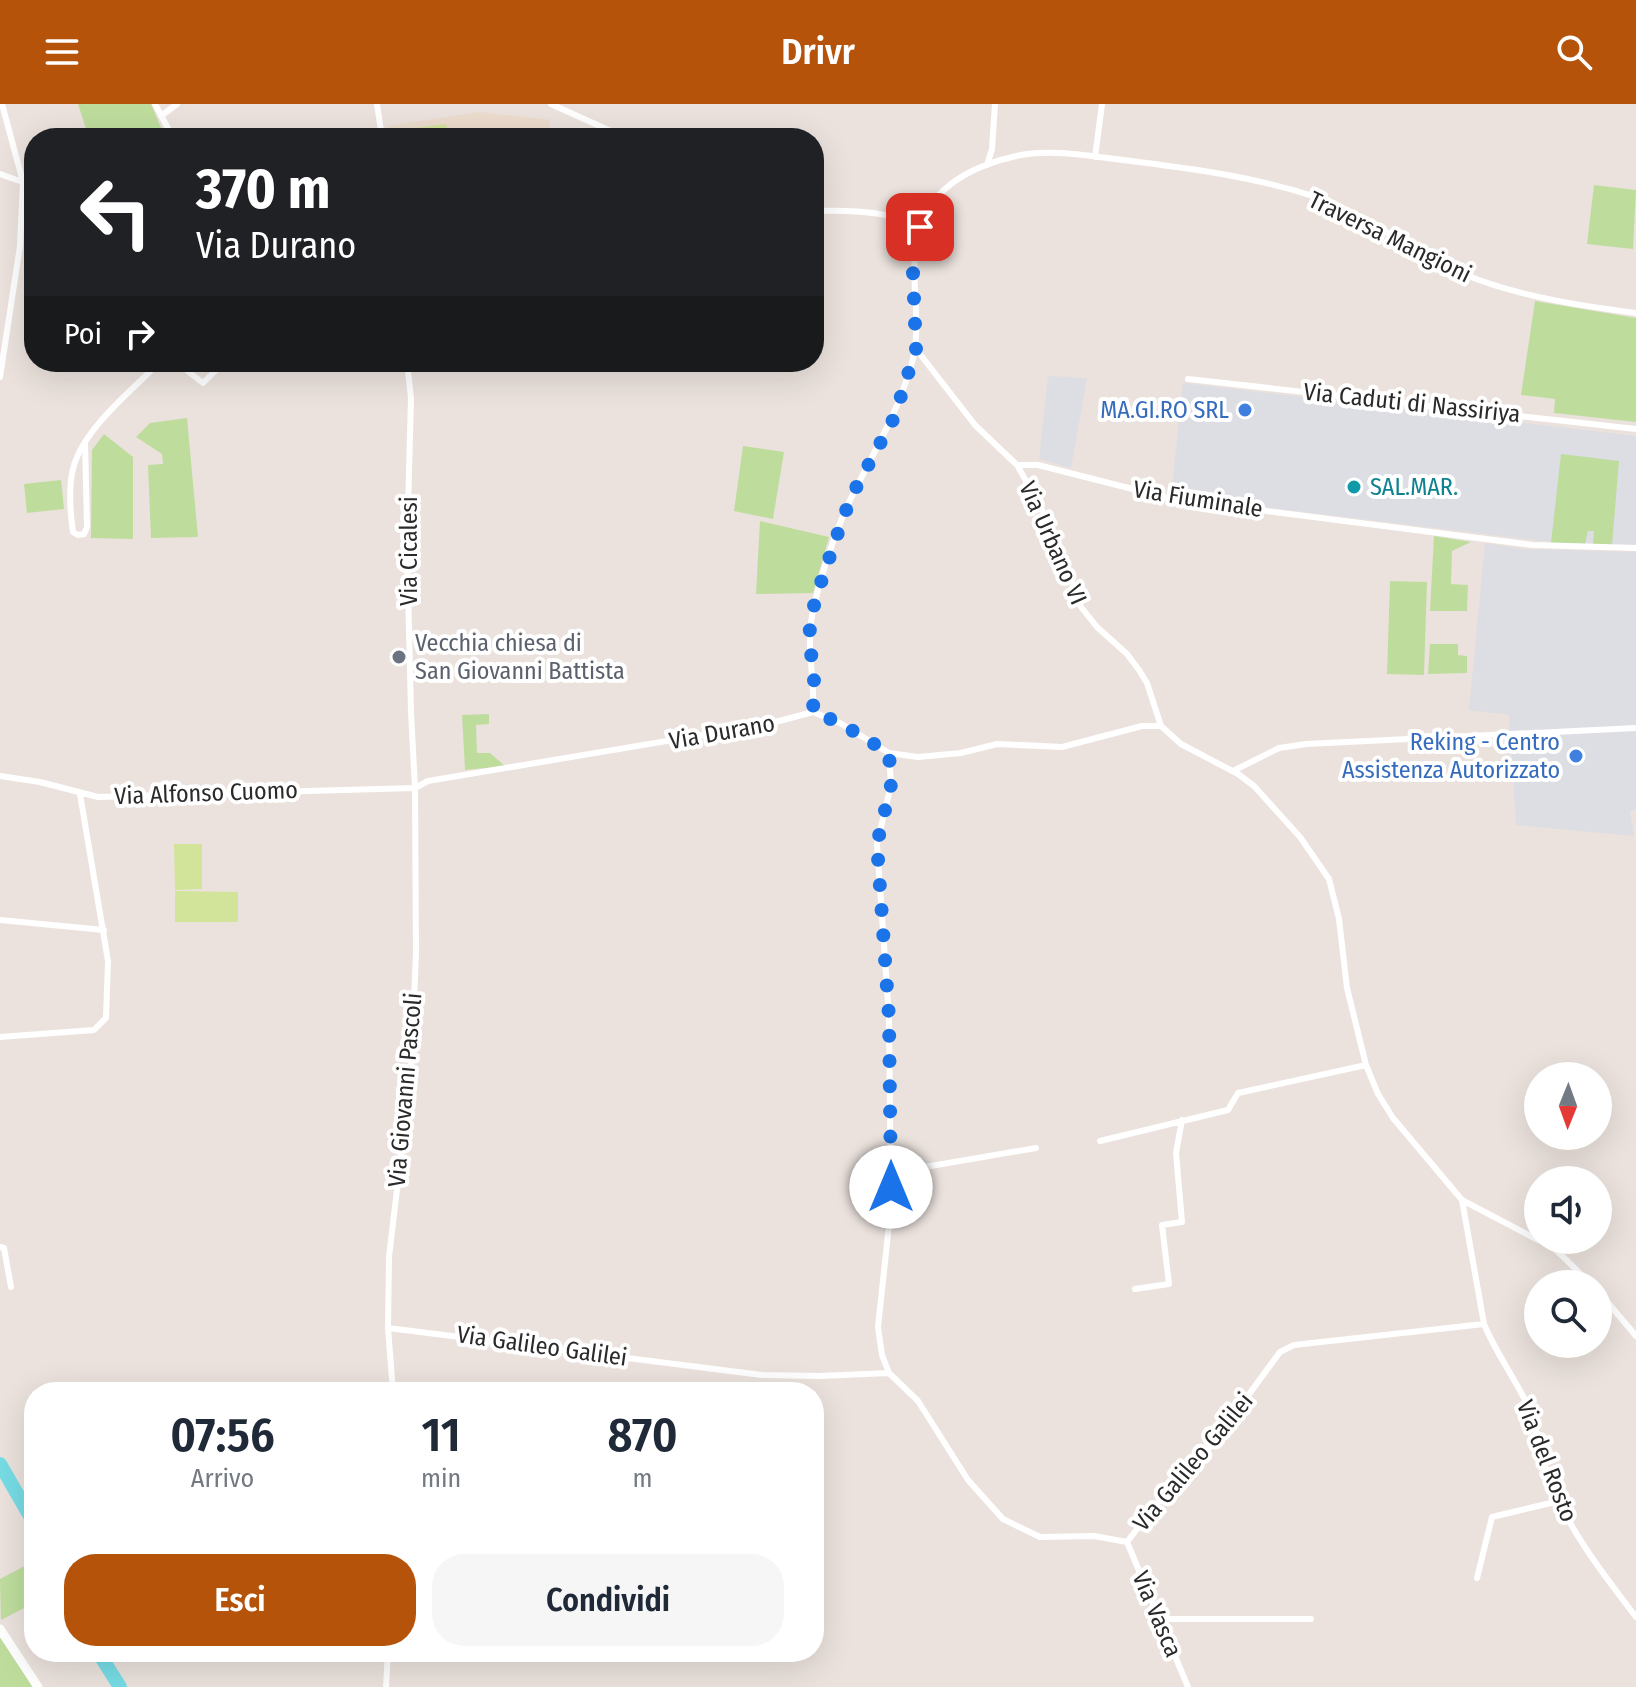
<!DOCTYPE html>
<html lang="it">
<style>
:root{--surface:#fff;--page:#f6f6f7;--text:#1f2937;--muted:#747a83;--accent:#b45309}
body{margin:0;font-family:"Fira Sans Condensed",sans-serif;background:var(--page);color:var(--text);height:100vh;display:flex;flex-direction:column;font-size:30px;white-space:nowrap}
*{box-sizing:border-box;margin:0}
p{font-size:26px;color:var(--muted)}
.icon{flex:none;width:44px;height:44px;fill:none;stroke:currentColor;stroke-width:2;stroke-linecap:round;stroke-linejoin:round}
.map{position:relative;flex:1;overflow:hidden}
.sheet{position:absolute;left:24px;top:1278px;width:800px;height:280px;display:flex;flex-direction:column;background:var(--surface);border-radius:32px;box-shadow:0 8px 32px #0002}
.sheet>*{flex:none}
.top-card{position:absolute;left:24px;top:24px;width:800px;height:244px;border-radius:32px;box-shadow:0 8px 32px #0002;background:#202124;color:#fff;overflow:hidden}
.needle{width:52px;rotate:181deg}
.tools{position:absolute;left:1524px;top:958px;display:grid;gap:16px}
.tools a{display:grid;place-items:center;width:88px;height:88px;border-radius:50%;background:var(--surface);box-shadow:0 8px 32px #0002;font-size:40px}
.pin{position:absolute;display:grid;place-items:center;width:68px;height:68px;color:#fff;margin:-34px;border-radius:16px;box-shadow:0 4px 12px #0006}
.me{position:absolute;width:88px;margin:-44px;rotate:0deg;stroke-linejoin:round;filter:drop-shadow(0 0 6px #0008)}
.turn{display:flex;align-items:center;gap:28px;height:168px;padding:0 40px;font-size:36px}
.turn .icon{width:104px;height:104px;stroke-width:2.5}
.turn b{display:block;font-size:56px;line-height:68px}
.then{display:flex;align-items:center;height:76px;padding:0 40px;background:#0003;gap:16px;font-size:30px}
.eta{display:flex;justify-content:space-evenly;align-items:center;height:136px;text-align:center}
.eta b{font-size:48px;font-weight:600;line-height:56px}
.primary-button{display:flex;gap:16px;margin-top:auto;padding:16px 40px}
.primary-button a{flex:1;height:92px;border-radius:32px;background:var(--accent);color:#fff;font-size:32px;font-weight:600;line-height:92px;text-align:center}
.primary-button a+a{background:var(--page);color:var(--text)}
header{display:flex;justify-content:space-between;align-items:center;height:104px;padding:0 40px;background:var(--accent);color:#fff;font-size:36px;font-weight:600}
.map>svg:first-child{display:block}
.industrial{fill:#dddde4}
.education{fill:#ebdccd}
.green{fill:#bedd9d}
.pitch{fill:#d2e499}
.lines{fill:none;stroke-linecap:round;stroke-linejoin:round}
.river{stroke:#77dce5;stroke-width:14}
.street{stroke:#fff;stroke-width:6}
.secondary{stroke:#fff;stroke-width:9}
.route{stroke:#1a73e8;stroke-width:14;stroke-dasharray:0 25.2}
.shop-dot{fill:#3f7fe0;stroke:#fff;stroke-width:3}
.culture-dot{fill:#0f9aa8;stroke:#fff;stroke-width:3}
.worship-dot{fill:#6b7280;stroke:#fff;stroke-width:3}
.labels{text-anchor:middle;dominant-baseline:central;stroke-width:8;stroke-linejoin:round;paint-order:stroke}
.street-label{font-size:24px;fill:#2a2a2a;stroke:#fff}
.shop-label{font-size:24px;fill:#366cbe;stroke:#fff;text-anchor:end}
.culture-label{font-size:24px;fill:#0d838f;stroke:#fff;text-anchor:start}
.worship-label{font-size:24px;fill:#5b616d;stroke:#fff;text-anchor:start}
</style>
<header><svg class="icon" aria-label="menu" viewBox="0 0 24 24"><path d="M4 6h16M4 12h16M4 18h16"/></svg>Drivr<svg class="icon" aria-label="search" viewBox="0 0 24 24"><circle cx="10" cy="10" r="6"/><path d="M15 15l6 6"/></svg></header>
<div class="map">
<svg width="1636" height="1583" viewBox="0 0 1636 1583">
<rect width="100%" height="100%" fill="#ebe2dd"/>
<path class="industrial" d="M1048 272 1087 274 1071 364 1039 355Z
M1183 279 1636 332V441L1551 438 1171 392Z
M1485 439 1523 445 1636 448V706L1630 707 1634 732 1516 721 1509 611 1469 606Z"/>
<path class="education" d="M480 8 550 16 549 34H389L388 22Z"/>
<path class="green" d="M78 0H151L164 31 158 34H89Z
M1594 81 1636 86 1633 145 1587 140Z
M1535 197 1636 214V318L1554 309 1555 295 1521 291Z
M187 314 198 433 151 434 148 361 163 360 162 350 136 333 150 319Z
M104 330 133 353V435L91 434 92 346Z
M743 342 784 348 773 415 734 407Z
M1561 350 1619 357 1612 441 1593 440 1594 427H1588L1585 440 1551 439Z
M61 376 64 405 27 409 24 380Z
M760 417 829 433 813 489 756 490Z
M1434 432 1471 438 1452 447 1451 480 1468 481 1467 507H1430Z
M1390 477 1427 478 1424 571 1387 570Z
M1430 540H1458V551L1467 552V569L1428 570Z
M489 610V620L476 621 477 649H490L505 662 465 666 462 611Z
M34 1457V1499L1 1516 0 1475Z
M0 1533 33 1583H0Z"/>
<path class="pitch" d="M446 20 448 34H394L393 27Z
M174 740H202V785L175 786Z
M175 787 238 788V818H175Z"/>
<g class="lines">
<path class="river" d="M0 1360 34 1419
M98 1548 120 1583"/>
<path class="street" d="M155 0 173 34
M377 0 382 34
M551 0 626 34
M161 12 177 0
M1095 53 1102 0
M987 61 992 45 995 0
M0 70 23 78 34 76
M814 107C844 106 894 107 920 123
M916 245 975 321 1017 361 1038 398 1059 442 1081 503 1097 523 1127 550 1139 566 1147 579 1161 622 1181 640 1238 670 1254 682 1300 733 1329 775 1339 815 1347 884 1366 961 1378 990 1393 1014 1462 1096 1538 1136
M176 258 203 279 224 258
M0 273 20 142 23 78 2 0
M1188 275 1636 325
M85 338 87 423 84 430 78 431 73 428C70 407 68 385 73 365 82 326 132 286 160 258
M1017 361H1038L1172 395 1533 441 1636 444
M813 608C815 576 806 543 812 512 819 476 836 424 853 390 875 346 897 310 911 262 927 211 899 153 929 104 948 73 987 58 1021 51 1053 45 1091 52 1123 56 1187 64 1251 72 1313 92 1373 112 1420 156 1479 176 1529 194 1583 202 1636 209
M1233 667 1279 644 1306 640 1636 624
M0 672 40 678 98 693 415 684 428 677 768 620 813 608 840 619 889 649 918 653 961 649 997 640 1062 643 1142 622H1161
M0 816 104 826
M0 933 94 926 106 914 108 857 80 690
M1100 1037 1228 1006 1238 989 1366 961
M891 1064 925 1063 1036 1044
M1462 1096 1484 1220C1495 1247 1512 1270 1525 1296 1537 1320 1539 1347 1548 1372 1567 1424 1603 1470 1636 1513
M1539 1136 1553 1143 1591 1180
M0 1143 4 1144 11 1183
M1135 1185 1169 1180 1162 1121 1182 1118 1176 1049 1182 1016
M1598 1187 1636 1232
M388 1224 762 1271 819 1272 889 1269 918 1297 968 1376 1003 1415 1040 1433 1094 1432 1127 1438 1154 1403 1211 1342 1280 1248 1294 1241 1484 1220
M889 1269 882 1251 878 1223 891 1102 889 913 877 740 891 681 889 649
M393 1288 388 1224 389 1153 411 967 416 849 415 684 411 608 407 443 411 294 407 258
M1127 1438 1188 1583
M1477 1474 1492 1413 1559 1397
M1160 1515H1311
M386 1583 388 1548"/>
<path class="secondary" d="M0 1525 38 1583"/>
</g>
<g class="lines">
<path class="route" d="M891 1083 889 913 877 740 891 681 889 649 840 619 813 608 814 576 809 531 815 496 842 417 852 391 894 314 916 245 913 169 920 123"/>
</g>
<g class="shop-dot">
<circle cx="1245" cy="306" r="8"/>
<circle cx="1576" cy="652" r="8"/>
</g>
<circle class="culture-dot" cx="1354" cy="383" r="8"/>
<circle class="worship-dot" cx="399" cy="553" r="8"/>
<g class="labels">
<g class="street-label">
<text transform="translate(1390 133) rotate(26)">Traversa Mangioni</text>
<text transform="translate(1412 299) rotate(6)">Via Caduti di Nassiriya</text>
<text transform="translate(1198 395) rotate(9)">Via Fiuminale</text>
<text transform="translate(1053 439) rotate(66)">Via Urbano VI</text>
<text transform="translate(409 447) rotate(-90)">Via Cicalesi</text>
<text transform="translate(722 628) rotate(-10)">Via Durano</text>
<text transform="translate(206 689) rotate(-2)">Via Alfonso Cuomo</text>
<text transform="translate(405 986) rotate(-85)">Via Giovanni Pascoli</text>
<text transform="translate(542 1242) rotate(8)">Via Galileo Galilei</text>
<text transform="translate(1547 1357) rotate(69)">Via del Rosto</text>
<text transform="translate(1193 1358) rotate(-50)">Via Galileo Galilei</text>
<text transform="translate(1157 1510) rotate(67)">Via Vasca</text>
</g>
<g class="shop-label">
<text x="1229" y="306">MA.GI.RO SRL</text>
<text x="1560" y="638">Reking - Centro<tspan x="1560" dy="28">Assistenza Autorizzato</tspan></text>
</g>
<g class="culture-label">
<text x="1370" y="383">SAL.MAR.</text>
</g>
<g class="worship-label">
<text x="415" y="539">Vecchia chiesa di<tspan x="415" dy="28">San Giovanni Battista</tspan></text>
</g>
</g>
</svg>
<div class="tools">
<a><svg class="needle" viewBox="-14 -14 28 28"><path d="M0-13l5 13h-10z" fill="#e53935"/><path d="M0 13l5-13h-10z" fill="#747a83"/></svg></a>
<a><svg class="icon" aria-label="sound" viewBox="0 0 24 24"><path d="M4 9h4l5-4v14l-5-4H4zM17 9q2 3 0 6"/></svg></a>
<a><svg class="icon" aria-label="search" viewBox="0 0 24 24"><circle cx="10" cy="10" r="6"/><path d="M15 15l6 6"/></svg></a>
</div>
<div class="pin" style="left:920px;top:123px;background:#d93025"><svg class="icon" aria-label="arrive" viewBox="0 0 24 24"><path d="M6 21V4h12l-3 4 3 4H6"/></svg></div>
<svg class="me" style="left:891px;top:1083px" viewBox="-20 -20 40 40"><circle r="19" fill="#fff"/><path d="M0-13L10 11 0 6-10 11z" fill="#1a73e8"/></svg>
<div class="top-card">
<div class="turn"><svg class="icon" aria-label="left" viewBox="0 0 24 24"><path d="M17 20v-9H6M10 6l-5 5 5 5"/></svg><div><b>370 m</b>Via Durano</div></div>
<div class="then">Poi<svg class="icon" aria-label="right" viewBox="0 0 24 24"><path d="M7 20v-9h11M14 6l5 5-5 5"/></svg></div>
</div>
<section class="sheet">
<div class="eta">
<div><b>07:56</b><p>Arrivo</p></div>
<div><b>11</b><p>min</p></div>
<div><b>870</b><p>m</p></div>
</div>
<div class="primary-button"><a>Esci</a><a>Condividi</a></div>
</section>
</div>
